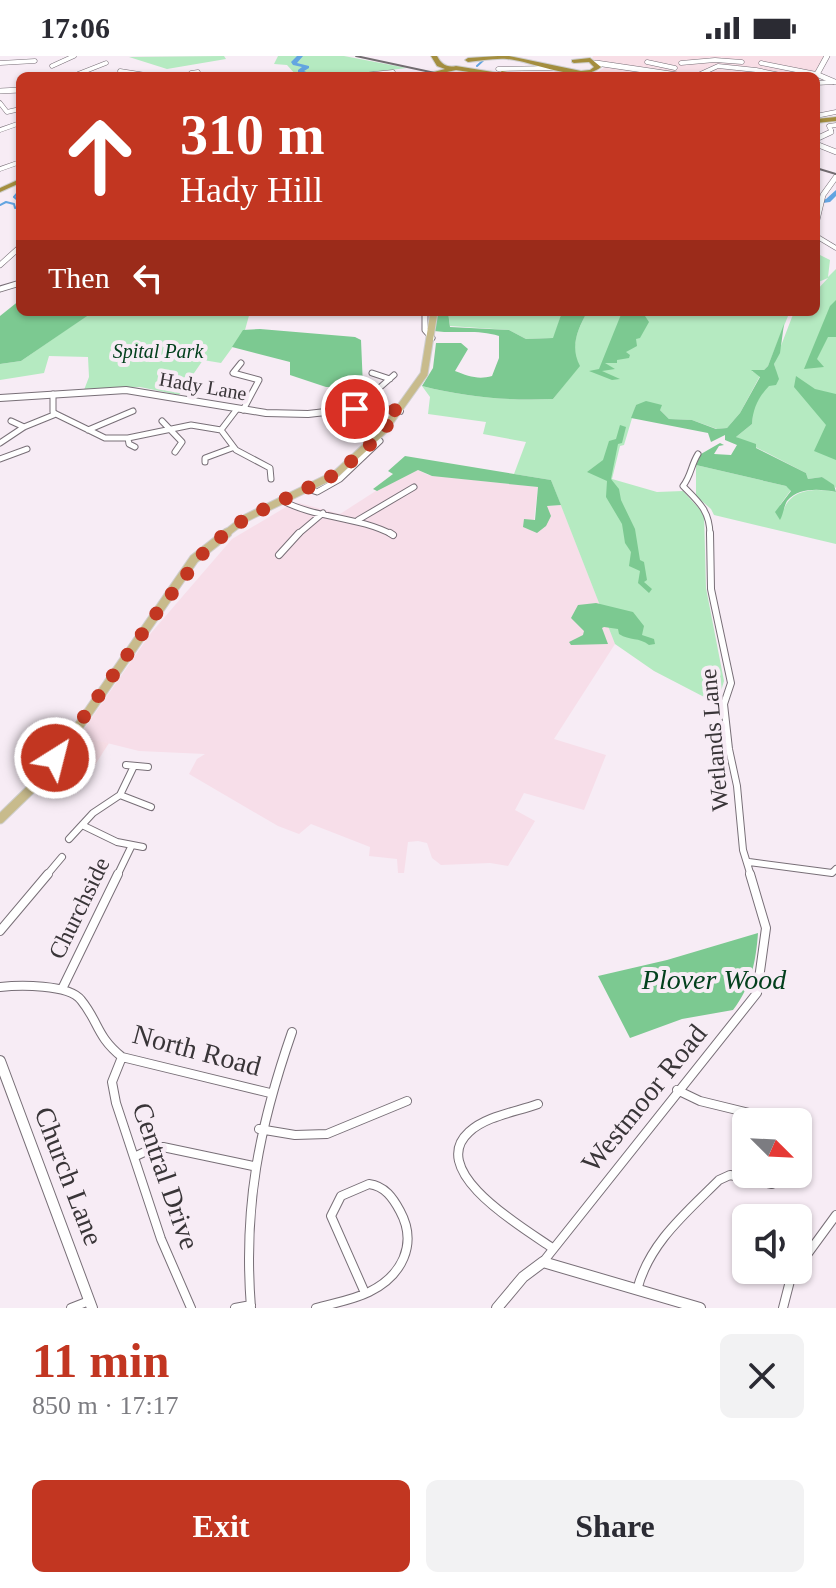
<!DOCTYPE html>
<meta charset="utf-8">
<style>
:root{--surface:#fff;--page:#f2f2f3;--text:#2b2b33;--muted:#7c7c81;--accent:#c23621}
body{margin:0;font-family:"Times New Roman",serif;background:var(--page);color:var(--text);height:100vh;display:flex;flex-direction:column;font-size:30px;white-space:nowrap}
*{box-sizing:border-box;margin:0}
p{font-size:26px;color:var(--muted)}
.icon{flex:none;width:44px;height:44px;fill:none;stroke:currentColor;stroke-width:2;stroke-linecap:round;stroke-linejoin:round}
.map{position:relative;height:1252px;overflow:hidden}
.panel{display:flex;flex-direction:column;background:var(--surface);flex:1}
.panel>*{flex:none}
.top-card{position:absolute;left:16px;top:16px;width:804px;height:244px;border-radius:12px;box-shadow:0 2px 6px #0004;background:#c23621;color:#fff;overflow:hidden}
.needle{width:52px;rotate:114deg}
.fabs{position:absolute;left:732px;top:1052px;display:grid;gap:16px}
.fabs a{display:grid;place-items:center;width:80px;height:80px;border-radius:12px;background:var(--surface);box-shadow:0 2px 6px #0004;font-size:40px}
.pin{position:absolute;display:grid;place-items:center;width:68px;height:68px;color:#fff;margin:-34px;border:4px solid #fff;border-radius:50%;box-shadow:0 2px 8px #0007}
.me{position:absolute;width:88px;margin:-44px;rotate:36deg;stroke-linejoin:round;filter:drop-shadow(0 0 6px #0008)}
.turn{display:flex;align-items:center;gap:28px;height:168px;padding:0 32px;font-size:36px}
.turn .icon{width:104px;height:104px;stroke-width:2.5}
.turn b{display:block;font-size:56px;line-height:68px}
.then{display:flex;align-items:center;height:76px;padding:0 32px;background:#0003;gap:16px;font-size:30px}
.round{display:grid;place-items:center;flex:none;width:84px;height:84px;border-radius:12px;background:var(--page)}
.summary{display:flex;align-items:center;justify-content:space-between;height:136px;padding:0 32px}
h1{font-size:48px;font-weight:700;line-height:60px;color:var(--accent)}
.action{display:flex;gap:16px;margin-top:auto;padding:16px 32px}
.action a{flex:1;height:92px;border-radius:12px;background:var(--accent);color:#fff;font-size:32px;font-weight:700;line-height:92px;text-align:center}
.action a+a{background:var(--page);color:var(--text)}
.status{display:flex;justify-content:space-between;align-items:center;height:56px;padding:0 40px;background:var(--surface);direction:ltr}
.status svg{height:22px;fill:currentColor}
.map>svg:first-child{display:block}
.commercial{fill:#f8dee6}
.medical{fill:#f7dee9}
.green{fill:#b5eac1}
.forest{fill:#7cc991}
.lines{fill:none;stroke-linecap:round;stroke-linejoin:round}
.stream{stroke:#63a5e1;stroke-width:2}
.river{fill:#63a5e1;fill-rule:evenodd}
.street-far3-casing{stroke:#786f77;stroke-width:5}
.street-far2-casing{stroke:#786f77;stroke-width:7}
.street-far1-casing{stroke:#786f77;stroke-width:8}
.street-casing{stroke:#786f77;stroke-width:10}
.secondary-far2-casing{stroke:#786f77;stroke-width:6}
.secondary-far1-casing{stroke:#786f77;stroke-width:8}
.secondary-casing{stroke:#786f77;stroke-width:12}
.primary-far1-casing{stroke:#cfcfcf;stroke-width:9}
.primary-casing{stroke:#cfcfcf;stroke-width:11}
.highway-casing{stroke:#cfcfcf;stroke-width:2}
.street-far3{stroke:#fff;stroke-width:4}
.street-far2{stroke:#fff;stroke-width:5}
.street-far1{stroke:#fff;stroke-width:6}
.street{stroke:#fff;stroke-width:8}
.secondary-far2{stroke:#fff;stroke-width:5}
.secondary-far1{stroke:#fff;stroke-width:6}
.secondary{stroke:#fff;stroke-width:10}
.primary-far1{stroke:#c8bb8c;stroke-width:7}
.primary{stroke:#c8bb8c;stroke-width:9}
.highway{fill:#a48e3f;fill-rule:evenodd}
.rail{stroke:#726c70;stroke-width:2}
.route{stroke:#c23621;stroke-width:14;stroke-dasharray:0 25.2}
.labels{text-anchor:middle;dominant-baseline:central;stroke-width:8;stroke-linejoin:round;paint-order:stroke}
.far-park-label{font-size:20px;font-style:italic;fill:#03401d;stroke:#f7ecf5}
.far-street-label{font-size:20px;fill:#393538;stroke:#f7ecf5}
.street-label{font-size:24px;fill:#393538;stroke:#f7ecf5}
.near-park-label{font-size:28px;font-style:italic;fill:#03401d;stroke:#f7ecf5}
.near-street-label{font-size:28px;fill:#393538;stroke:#f7ecf5}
</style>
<div class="status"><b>17:06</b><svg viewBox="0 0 49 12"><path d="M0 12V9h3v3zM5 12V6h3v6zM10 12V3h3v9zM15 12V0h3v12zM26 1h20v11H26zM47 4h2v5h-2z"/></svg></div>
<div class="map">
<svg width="836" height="1252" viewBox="0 0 836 1252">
<rect width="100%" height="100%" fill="#f7ecf5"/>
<path class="commercial" d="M593 0H827L815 20H656L595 18 605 11 592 3Z
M79 680 109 687 93 712 58 708Z"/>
<path class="medical" d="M418 414 428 419 538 431 534 464 537 477 547 450 561 449 615 588 554 683 606 699 584 754 524 737 515 754 535 765 508 810 490 807 441 809 432 802 427 787 418 785 408 786 404 817H398L397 803 369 800 370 791 311 768 299 778 278 770 189 718 197 703 205 698 139 695 79 680 151 577 232 483 286 451 299 447 340 458 396 422Z"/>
<path class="green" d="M224 0 226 3 167 13 129 1Z
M278 0H344L407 12 339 20 296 19 287 9 274 8Z
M820 199 830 204 828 221 836 213V432L822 421 808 423 806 417 736 381 752 368 753 352 776 315 774 308 792 261 795 256H816V235L828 222 816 227V200Z
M92 256H250L245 274 221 307 203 304 179 339 140 331 84 334 89 321 88 301 49 300 44 317 0 324V308L21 305Z
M448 256H562L554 282 526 283 509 274 450 270Z
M587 256H785L788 260 768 310 764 314 752 315 760 320 740 357 727 372 717 373 692 364 669 363 660 354 636 349 624 389 620 390 612 423 657 436 683 435 704 458 706 532 724 625 719 642 708 643 654 615 615 588 551 424 514 418 526 386 483 378 486 366 428 358 430 341 422 330C466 341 507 345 553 343L579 310C570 291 577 275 587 256Z
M696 409 786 430 791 434 780 449 784 453C792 432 817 432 836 436V488L714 459 711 453 696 440Z"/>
<path class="forest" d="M20 244V256H93L21 305 0 308V260Z
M836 244V281H828L817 303 824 311 804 313 830 250Z
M437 256H448L450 271 509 274 526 283 553 282 562 256H587C577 275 570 291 580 310L553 343C507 345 466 341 422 330L433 312 436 287H461L468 293 455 315C468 320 478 324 492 320L499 302V280C477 273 457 278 434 275Z
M622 256H647L645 260 649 266 640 282 636 283 637 290 626 296 630 299 629 302 617 304V307H605L615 313 602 315 620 323 612 324 589 315 599 313Z
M784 268 780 297 774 308 779 323 776 329 769 330C758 342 753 352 752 368L736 381 756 388V392L806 417 808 423 822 421 834 429 836 436C820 433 799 431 787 445 784 450 783 459 780 464L775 456 791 435 786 430 696 409 701 398 720 387 724 389 719 390 714 398 731 399 737 389 725 384V379L711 386 708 377 631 362 636 349 646 345 662 349 660 354 669 363 692 364 716 373 727 372 740 357 760 321 751 314H764L768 310Z
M260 273 355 281 361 284 363 331H326L290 319V306L232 291 243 274Z
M796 320 815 333 836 338V404L814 395 826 369 794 331Z
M620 369 626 371 622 387 618 388 611 423 619 433 621 444 635 473 640 504 644 506 647 524 644 526 652 533 649 537 638 527 640 515 629 510 631 496 625 487 622 468 606 441 607 425 587 416 603 404 609 385 616 383Z
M405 400 551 424 561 449 547 450 551 460 546 470 537 477 523 471 524 463 535 464 538 431 432 420 418 414 377 435 373 433 393 418 388 415Z
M596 547 633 556 644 570 642 579 654 583 655 588 649 589C639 581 630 585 619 578L618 573 604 571 602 572 608 588 571 589 569 586 583 579 584 575 571 562 578 549Z
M758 877C756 905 751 931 733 954L682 963 630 982 598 920 667 904Z"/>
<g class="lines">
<path class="stream" d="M477 10 488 0
M20 134 14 141 20 146
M0 149 6 146 14 148 15 152 20 151"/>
<path class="river" d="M297 0H303L297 7 309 10V12L304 15 315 20H307L298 16V14L302 11 293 9 291 6Z
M836 134V140L830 146 816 148V144L826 143Z"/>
<g class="street-far3-casing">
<path id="street-far3" d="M647 6 675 12
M0 7 35 5
M681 7 715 4 742 6
M761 7 816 18
M52 10 74 0
M498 13 553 12
M756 14 785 20
M120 15 152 20
M191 17 198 16
M78 18 106 7
M354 20 393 16
M696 20 718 10 756 14
M816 27 835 26
M0 47 7 56 20 53
M816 60 836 56
M0 74 20 67
M831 74 829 70 836 69
M0 113 20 106
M816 180 836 192"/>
</g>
<g class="street-far2-casing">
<path id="street-far2" d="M0 233 20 227
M425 256V274L432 282
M241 307 233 317 259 324 243 354
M372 317 390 323
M53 338V356L56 358 105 382H128
M382 351 377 334 394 319
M11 365 24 371
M162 365 182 386 175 396
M88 374 133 355
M221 374 236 394 270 412 271 423
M0 387 24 371 56 358
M135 391 129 388 128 382 191 369 221 374 237 353
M698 398C691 409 691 420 683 430 699 446 710 455 710 479
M0 403 27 393
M205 406V402L232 392
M308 433 317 436 340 423 380 385
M281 444C316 463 358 460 393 479
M358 464 414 431
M297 479 323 457"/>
</g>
<g class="street-far1-casing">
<path id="street-far1" d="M390 477 393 479
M710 477 711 533 731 627 724 648 729 693 737 730 743 794 751 820
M279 499 299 477
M126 709 148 711
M120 739 151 751
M82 769 117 786 143 791
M69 783 93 757 120 739 134 710
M749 806 832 817 836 813
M46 820 62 801
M117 820 132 789"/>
</g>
<g class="street-casing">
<path id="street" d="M0 875 48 818
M0 931C19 929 69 928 81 944 99 966 96 980 122 1001L270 1037
M62 933 118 818
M122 1001 112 1026 116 1047 161 1183 191 1252
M677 1034 700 1045 778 1064V1060
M538 1048C516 1056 486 1060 469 1076 426 1115 523 1172 551 1191
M259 1073 295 1079 327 1078 407 1045
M134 1101 155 1091H163L253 1110
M543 1206 757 937 766 872 750 818
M798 1211 836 1159
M637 1234C649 1187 686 1157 719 1124L730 1119 772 1128
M71 1252 89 1245
M235 1252 251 1249
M251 1252C243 1151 259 1071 292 976
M316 1252C334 1247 353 1244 369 1236 402 1220 418 1188 400 1155 393 1142 385 1130 369 1128L341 1140 331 1160 365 1237
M783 1252 791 1221 796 1214"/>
</g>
<g class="secondary-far2-casing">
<path id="secondary-far2" d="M596 7 684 20
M816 18 835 26
M816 20 827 0
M0 35 20 34
M816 83 831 76
M816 88 836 96
M816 168 823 139 836 121
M0 209 20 191"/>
</g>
<g class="secondary-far1-casing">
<path id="secondary-far1" d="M0 342 126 334 266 357 308 358 369 351 400 355"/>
</g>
<g class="secondary-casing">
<path id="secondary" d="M0 1005 92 1252
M497 1252 523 1221 543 1206 700 1252"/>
</g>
<g class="primary-far1-casing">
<path id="primary-far1" d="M224 479 246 462 336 418 384 374 424 318 434 256"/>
</g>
<g class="primary-casing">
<path id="primary" d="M0 763 33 731 74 677 194 503 227 477"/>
</g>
<g class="highway-casing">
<path id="highway" d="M431 0H437C441 8 447 12 456 10L499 17 502 15 527 20H495L456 14 429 20H419L445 13 437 10Z
M498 0H509L581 15 590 14 594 11 589 6 574 7 572 6V4L590 2 601 11C579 29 533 5 507 3 494 2 480 5 468 6L465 4 468 2Z
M836 61V65L816 67V63Z
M20 123V127L0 136V132Z"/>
</g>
<use href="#street-far3" class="street-far3"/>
<use href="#street-far2" class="street-far2"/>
<use href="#street-far1" class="street-far1"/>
<use href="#street" class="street"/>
<use href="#secondary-far2" class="secondary-far2"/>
<use href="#secondary-far1" class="secondary-far1"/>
<use href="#secondary" class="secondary"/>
<use href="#primary-far1" class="primary-far1"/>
<use href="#primary" class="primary"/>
<use href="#highway" class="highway"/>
<path class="rail" d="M356 0 449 20
M816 112 836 118"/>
</g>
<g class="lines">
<path class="route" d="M55 702 156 558 208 491 246 462 336 418 366 393 400 355 375 351 355 353"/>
</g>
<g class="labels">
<g class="far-park-label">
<text x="158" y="295">Spital Park</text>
</g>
<g class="far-street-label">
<text transform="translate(203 330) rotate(10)">Hady Lane</text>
</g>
<g class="street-label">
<text transform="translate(714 684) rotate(-95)">Wetlands Lane</text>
<text transform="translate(79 852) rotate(-64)">Churchside</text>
</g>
<g class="near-park-label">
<text x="714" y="923">Plover Wood</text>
</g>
<g class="near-street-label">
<text transform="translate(197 994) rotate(15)">North Road</text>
<text transform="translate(644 1042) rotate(-51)">Westmoor Road</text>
<text transform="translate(69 1120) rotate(69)">Church Lane</text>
<text transform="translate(166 1120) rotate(71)">Central Drive</text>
</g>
</g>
</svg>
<div class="fabs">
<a><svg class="needle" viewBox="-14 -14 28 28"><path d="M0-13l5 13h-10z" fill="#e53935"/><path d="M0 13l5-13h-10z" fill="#7c7c81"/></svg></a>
<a><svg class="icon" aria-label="sound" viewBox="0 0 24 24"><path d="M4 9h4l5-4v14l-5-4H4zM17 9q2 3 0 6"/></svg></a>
</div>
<div class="pin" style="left:355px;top:353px;background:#d93025"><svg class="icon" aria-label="arrive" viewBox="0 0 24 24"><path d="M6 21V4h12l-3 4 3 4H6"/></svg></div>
<svg class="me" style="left:55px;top:702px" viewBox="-20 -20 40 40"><circle r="17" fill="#c23621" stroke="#fff" stroke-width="3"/><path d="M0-11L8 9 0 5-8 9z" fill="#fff"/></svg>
<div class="top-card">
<div class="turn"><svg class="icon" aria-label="ahead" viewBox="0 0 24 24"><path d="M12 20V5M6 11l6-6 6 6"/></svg><div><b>310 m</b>Hady Hill</div></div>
<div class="then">Then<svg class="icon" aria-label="left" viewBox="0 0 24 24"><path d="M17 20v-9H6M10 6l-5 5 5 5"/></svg></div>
</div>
</div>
<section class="panel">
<div class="summary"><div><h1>11 min</h1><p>850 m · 17:17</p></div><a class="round"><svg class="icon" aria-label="close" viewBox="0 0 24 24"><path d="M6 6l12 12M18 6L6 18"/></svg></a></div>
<div class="action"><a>Exit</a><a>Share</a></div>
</section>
